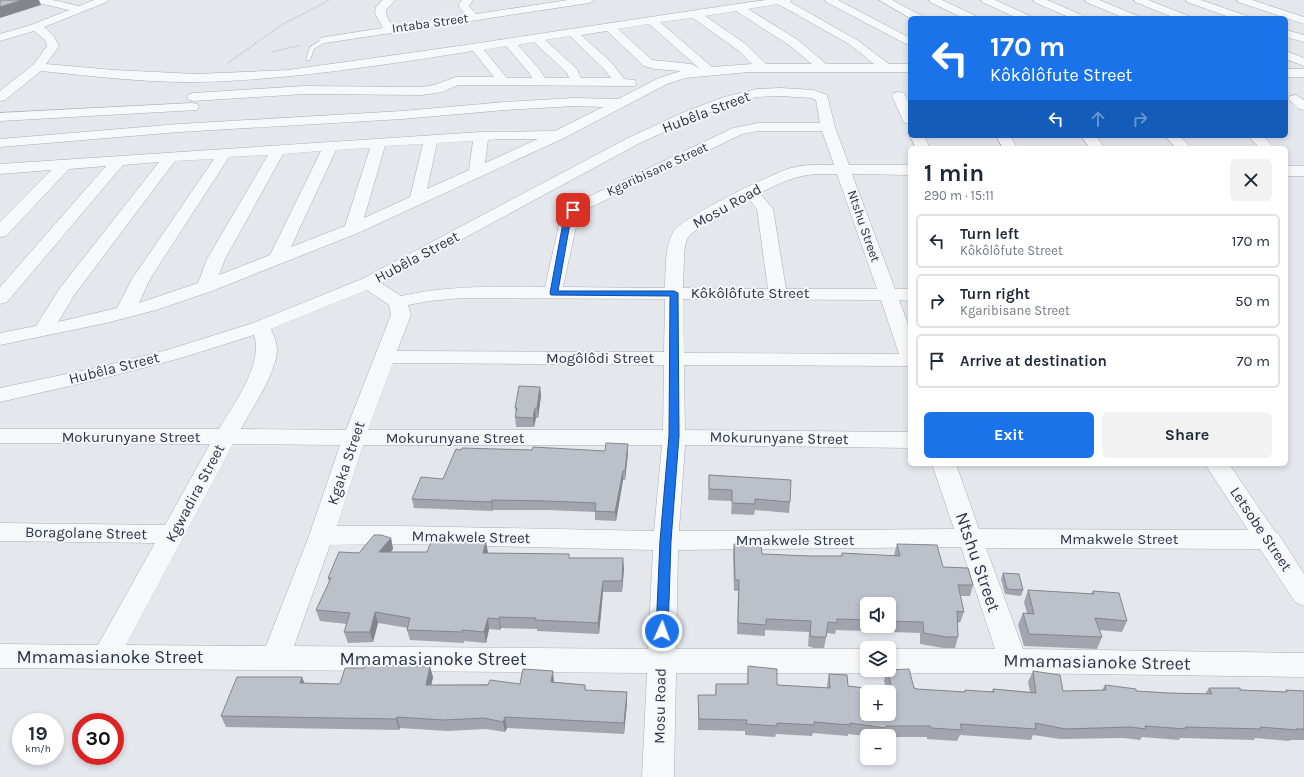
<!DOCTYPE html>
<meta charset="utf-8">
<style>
:root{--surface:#fff;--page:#f2f2f3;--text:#1f2937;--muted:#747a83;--line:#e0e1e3;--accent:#1a73e8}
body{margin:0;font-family:Karla,sans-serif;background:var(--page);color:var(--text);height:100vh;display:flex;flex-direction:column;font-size:15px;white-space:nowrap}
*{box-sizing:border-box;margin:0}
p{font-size:13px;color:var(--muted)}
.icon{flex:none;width:22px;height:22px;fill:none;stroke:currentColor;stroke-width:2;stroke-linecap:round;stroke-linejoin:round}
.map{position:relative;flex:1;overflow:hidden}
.sheet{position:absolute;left:908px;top:146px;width:380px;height:320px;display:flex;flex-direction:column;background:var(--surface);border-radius:6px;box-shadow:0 2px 6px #0003}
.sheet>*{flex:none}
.banner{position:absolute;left:908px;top:16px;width:380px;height:122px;border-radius:6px;box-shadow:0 2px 6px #0003;background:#1a73e8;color:#fff;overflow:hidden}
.controls{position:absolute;left:860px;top:597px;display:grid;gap:8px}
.controls a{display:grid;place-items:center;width:36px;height:36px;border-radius:6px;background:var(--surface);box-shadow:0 2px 6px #0003;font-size:20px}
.speed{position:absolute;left:12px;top:713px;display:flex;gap:8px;font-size:20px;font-weight:700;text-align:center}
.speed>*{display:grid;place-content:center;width:52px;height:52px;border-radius:50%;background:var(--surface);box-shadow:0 2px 6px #0003;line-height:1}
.speed small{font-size:10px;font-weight:400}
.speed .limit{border:6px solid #d22;background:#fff;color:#111}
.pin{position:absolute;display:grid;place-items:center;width:34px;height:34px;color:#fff;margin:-17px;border-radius:8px;box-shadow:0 2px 6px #0006}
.me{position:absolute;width:44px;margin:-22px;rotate:2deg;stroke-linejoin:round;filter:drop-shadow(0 0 3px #0008)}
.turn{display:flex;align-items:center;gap:14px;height:84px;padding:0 16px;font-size:18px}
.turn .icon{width:52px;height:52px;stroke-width:2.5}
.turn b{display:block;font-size:28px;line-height:34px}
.lanes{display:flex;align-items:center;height:38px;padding:0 16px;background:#0003;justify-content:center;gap:20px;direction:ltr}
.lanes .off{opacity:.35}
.round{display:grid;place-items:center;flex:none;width:42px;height:42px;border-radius:6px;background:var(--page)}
.head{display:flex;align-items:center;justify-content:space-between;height:68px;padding:0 16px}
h1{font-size:24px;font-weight:700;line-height:30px}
.primary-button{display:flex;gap:8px;margin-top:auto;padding:8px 16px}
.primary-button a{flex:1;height:46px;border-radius:6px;background:var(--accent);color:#fff;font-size:16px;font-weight:700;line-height:46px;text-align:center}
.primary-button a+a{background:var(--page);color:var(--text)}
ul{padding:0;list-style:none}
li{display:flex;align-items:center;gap:12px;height:54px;margin:0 8px 6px;padding:0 8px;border:2px solid var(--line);border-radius:6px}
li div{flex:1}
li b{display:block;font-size:15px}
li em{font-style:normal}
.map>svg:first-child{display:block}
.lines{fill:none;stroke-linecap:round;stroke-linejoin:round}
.lane-casing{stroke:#a9aeb6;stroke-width:1}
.street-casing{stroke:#a9aeb6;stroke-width:1}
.path{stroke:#c2c5cb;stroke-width:1.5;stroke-dasharray:1.5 1.5;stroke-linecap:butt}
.lane{fill:#f7f8fa;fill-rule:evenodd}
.street{fill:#f7f8fa;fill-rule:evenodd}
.wall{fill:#a2a5ad;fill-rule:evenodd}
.shaded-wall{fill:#84868d}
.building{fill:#bcc0c9;stroke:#84868d;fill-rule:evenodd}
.route{fill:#1a73e8;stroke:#114b97}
.labels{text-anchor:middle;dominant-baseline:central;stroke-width:4;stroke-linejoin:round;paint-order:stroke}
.far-street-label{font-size:13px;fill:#2c3544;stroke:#f4f6f9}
.street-label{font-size:15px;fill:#2c3544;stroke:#f4f6f9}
.near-street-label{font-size:18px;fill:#2c3544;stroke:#f4f6f9}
</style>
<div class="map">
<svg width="1304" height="777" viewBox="0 0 1304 777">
<rect width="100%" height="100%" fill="#e4e7ec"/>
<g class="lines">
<g class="lane-casing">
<path id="lane" d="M323 39 328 40 314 49 310 60H306L310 47Z"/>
</g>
<g class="street-casing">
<path id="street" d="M33 0H53L79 6 94 0H108L107 2 44 27 53 35 59 46 46 64 114 70 197 74 288 70 459 46 737 4 765 0H791L790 2 857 40 889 64H910V72H749L685 78 667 84 564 138 358 233 212 291 156 310 106 323 0 345V333L36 326 60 288 159 162 123 165 7 302 0 304V287L106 166 69 169 6 236 0 237V222L51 170 0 174V164L481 132 555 131 603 107 574 106 505 110 402 119 179 132 0 147V139L179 124 402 111 505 102 574 98 618 99 659 78 681 71 655 69 644 66 607 31 581 35 612 63 624 79 635 80 636 83 635 86 458 85 442 92 422 95 304 94 194 101 189 100 187 97 189 94 194 93 304 86 422 87 434 85 456 77H494L473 51C382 65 290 80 198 82 146 83 93 76 41 71L5 100 0 101V91L34 64 47 46 45 40 34 31 0 41V34L31 25 69 10 34 2ZM778 4 849 44 874 64H826L798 40 748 9ZM736 11 789 45 812 64H766L747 45 705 16ZM693 18 739 51 752 64 712 67 660 22ZM649 24 699 68 691 64 652 60 618 29ZM570 36 604 69 611 78H581L577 69 545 40ZM534 42 567 73 569 78H545L540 70 518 45ZM506 46 530 74 532 78H507L484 50ZM500 139H538L485 163 488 140ZM473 141 469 170 427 189 437 143ZM423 144 410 197 364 218 385 146ZM370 148 345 226 291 247 336 150ZM321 151 270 255 219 275 225 259 283 154ZM268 155 207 259 198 283 139 303 150 279 229 157ZM214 159 132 279 117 308 58 322 75 294 175 161Z
M383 0H395L386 10 387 17 393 26 466 15 459 7V4L462 0H473L469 6 476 14 568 0H594L589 3 325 43 321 42 319 40 321 38 325 37 383 28 375 13 376 7Z
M825 0H838L910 38V46L826 2Z
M879 0H892L922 16 923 18H910Z
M929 0H942L976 16 977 18H963L930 2Z
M981 0H995L1030 16 1031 18H1017L982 2Z
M1033 0H1047L1084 16 1085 18H1071L1034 2Z
M1085 0H1099L1138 16 1139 18H1124L1086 2Z
M1134 0H1148L1189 16 1190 18H1175L1135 2Z
M1186 0H1201L1247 16 1248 18H1232L1187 2Z
M1237 0H1252L1304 17V24L1238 2Z
M1286 30 1304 35V42L1286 37Z
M1286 51 1304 58V66L1286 59Z
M1286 69H1304V77H1286Z
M781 88 813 90 827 95 835 127 849 165H910V175L852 174 895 289H910V301L899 300 910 329V366L684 365 685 430 910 432V448L685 445 679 531 954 529 932 464H956L979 529 1248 530 1205 464H1229L1276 533H1278L1304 574V606L1295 602 1260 549 986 548 1023 649 1304 653V677L1013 673H889L880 670H889V649H995L961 547 678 550 676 649H867V670H876L867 673H676L674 777H642L647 673 0 668V644L98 645 155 543 0 541V523L165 525 210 444 0 443V429H219C233 405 264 364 254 335L181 358 104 378 0 402V388L104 366 167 350 253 323 362 279 628 138 682 113 724 97 757 89ZM781 96 811 98 816 100 820 123H758L733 128 567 207 561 216 545 287C495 287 450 285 401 296L381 283 638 144 692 119 734 103 757 97ZM758 131H822L834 165C820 165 805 164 791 168 773 173 683 217 674 231 664 247 666 270 665 288L563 287 579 213 742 134ZM816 174H837L877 289H786L773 209 760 193C780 183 793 176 816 174ZM749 199 757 209 768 289 683 288C684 275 683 253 686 242 689 228 735 207 749 199ZM367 290 389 305 391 315 346 430 241 429C252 408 276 374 277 350 277 343 274 336 271 329ZM463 298 665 299 664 352 397 351 411 315 408 305 429 301ZM683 299 881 300 899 354 684 353ZM393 363 664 365 663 430H368ZM233 444 340 445 309 536 266 646 126 645ZM363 445H662L654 531 401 526H337ZM401 544 653 550 648 649 294 646 330 545Z
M899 92 904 93 910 105V124L905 123 903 120 892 96 894 93Z
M1295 95 1304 100V110L1299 109 1288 99 1290 96Z
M192 103 197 104 199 107 197 110 0 121V113Z
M910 136H924L930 148H916Z
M996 136H1010L1017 148H1003Z
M1081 136H1096L1105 148H1090Z
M1165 136H1180L1191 148H1176Z
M1248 136H1263L1275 148H1260Z
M1286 166H1304V176H1286Z"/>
</g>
<path class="path" d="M272 52 301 45
M228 63 283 24 330 0"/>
<use href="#lane" class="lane"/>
<use href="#street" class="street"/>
</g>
<path class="wall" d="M540 387 541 396 538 418H536L534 427H516L515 417 516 413 515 408Z
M461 450H532L628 453 625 480H623L616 521 595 520V512L547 510H493V511L414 508 412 499 443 479Z
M709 475 790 502 789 513 755 510 754 515 731 514 732 501 708 500Z
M391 538 393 549 391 552H427L486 542 488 553 570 558 624 569 622 592H603L599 634 537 631V629L501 628 500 630 489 629 486 643 464 641V643L410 640 407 630 408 628 378 623 373 642 348 643 344 632 347 624 320 621 316 610 329 582 328 578Z
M734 544 762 554 809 556H841L842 553 895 556 894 555 897 544 943 567 973 585 970 596H960L964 612 960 623 958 622V637L955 648H943L920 644V633L836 630 835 634 827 633 824 648H814L808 646 809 632 765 630V636L737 634 738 591H734L733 555ZM867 604H889V626H867Z
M1003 573 1023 590 1021 596 1005 594 1001 579Z
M1028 590 1091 594 1093 591 1127 621 1122 632 1099 630 1102 637 1097 649 1024 646 1018 625 1023 613H1027L1024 602Z
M748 666 777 685 827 688V685L829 674 848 686 887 690 884 681 887 670 917 689 964 692 965 690 992 692 993 689 1030 692 1028 682 1033 671 1063 691 1102 690 1105 685 1136 691 1168 693 1205 694 1209 688 1285 692 1286 690 1304 691V740H1290L1289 741 1255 738 1254 740 1180 738 1179 740 1142 737 1140 740 1124 738 1060 739 1033 735 1031 740 960 735 957 741 927 739V737H889V736H867L848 734V736L813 733 812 736 776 734 775 737 745 735V731L698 730V695H715L716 684H747Z
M302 677 305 684H340L433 677 431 685 520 684 554 682 585 685 586 690 627 692V703L624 734 507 728 505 732 486 729 447 731 400 728 399 730 226 727 221 716Z"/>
<path class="shaded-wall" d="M22 0H39L41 5 0 18V7Z
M540 387 541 396 538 418 537 408Z
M535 408 536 418 534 427 533 418Z
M628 444V453L625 480V471Z
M623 471V480L616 521 615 512Z
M492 500 493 510V511L491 502Z
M391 538 393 549 382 563 379 552Z
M486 542 488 553H483Z
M623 558 624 569 622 592V581Z
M603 581V592L599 634 598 623Z
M375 612 378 623 373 642 370 632Z
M499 617 501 628 500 630 499 619Z
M488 618 489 629 486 643 484 632Z
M430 666 433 677 429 696 426 685Z
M553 671 554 682H551Z
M302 677 306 688 300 683Z
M627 692V703L624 734V723Z
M397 717 400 728 399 730 396 719Z
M505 717 507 728 505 732 503 722Z"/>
<path class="building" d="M0 0H22L0 7Z
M519 386 540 387 537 408H535L533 418 515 417 517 408H515Z
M606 443 628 444 625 471H623L615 512 595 511 596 503 546 501 492 500 491 502 412 499 421 477 443 479 456 449 461 450 462 448 532 450 533 447 605 451Z
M709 475 791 480 790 502 755 499V504L732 503V490L709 489Z
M374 535H381L391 538 379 552H427L433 537 486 542 483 553 569 554V558H623L622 581H603L598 623 535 620 536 618 499 617V619L488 618 484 632 462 630V632L407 630 410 618 375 612 370 632H344L350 613 316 610 331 578H328L339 552 359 553Z
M734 544 761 545 762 554 809 556H842V553L900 556 897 544 937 545 943 567 968 568 973 585H958L964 612 957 611 958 637H946L924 633 923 622 889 621V604H867V620L837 619V623L828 622 826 637H815L810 636 811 621 766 619V625L738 623 739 580H735Z
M1003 573 1019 574 1023 590 1007 589Z
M1028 590 1094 594 1093 591 1119 593 1127 621 1095 618 1102 637 1029 634 1023 613 1034 614Z
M365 665 430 666 426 685H488L490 680 520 684 523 669 553 671 551 682 585 685V690L627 692 624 723 505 717 503 722 484 718 444 720 397 717 396 719 221 716 237 677H302L300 683 340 684 345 668H364Z
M748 666 777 669V685L830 688 829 674 847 675 848 686 890 691 889 688H892L887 670 909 669 914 688 917 689 965 692V690L994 692 993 689 1036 693 1033 671 1060 675 1063 691 1106 690 1105 685 1136 689V691L1168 693 1212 694 1209 688H1240V690L1287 692 1286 690 1304 691V729H1296L1297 730 1260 727 1261 729 1185 727 1186 729 1145 726 1146 729 1130 727 1065 729 1035 723 1036 729 960 724 962 730 931 728 930 726H886V728L850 723V725L814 722V725L777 723V726L746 724 747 720 699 719 698 695H716V684H748ZM867 692H889V714H867Z"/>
<path class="route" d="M573 208 577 210 572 217 570 223 558 291H674L678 293 679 436 671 541 668 631 666 634 662 636 658 634 656 631 660 541 669 436 670 296 551 295 550 293 563 223C565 218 567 210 573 208Z"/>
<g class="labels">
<g class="far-street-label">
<text transform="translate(430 23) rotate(-8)">Intaba Street</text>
<text transform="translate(657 169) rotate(-25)">Kgaribisane Street</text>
<text transform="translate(864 226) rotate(71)">Ntshu Street</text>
</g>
<g class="street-label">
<text transform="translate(706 112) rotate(-21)">Hubêla Street</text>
<text transform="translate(727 206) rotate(-29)">Mosu Road</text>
<text transform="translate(417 257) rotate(-28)">Hubêla Street</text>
<text x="750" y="293">Kôkôlôfute Street</text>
<text x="600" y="358">Mogôlôdi Street</text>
<text transform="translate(114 368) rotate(-14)">Hubêla Street</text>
<text x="131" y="437">Mokurunyane Street</text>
<text x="455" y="438">Mokurunyane Street</text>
<text transform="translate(779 438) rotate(1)">Mokurunyane Street</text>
<text transform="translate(346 463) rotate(-71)">Kgaka Street</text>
<text transform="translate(195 493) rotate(-62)">Kgwadira Street</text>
<text transform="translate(1261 529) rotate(56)">Letsobe Street</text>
<text transform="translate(86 533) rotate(1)">Boragolane Street</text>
<text transform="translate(471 537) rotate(1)">Mmakwele Street</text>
<text x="1119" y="539">Mmakwele Street</text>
<text x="795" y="540">Mmakwele Street</text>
<text transform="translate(660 706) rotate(-89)">Mosu Road</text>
</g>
<g class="near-street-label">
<text transform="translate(978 562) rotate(71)">Ntshu Street</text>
<text x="110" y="657">Mmamasianoke Street</text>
<text x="433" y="659">Mmamasianoke Street</text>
<text transform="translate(1097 662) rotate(1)">Mmamasianoke Street</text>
</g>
</g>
</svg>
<div class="controls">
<a><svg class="icon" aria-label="sound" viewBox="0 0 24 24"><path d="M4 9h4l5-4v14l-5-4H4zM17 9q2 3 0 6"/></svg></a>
<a><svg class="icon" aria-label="layers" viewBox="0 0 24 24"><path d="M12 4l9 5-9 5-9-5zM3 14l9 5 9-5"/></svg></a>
<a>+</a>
<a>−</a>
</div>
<div class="speed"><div>19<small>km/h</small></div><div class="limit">30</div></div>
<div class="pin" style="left:573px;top:210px;background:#d93025"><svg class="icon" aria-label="arrive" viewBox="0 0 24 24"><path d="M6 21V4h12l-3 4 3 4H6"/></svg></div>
<svg class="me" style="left:662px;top:631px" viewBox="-20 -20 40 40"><circle r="17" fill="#1a73e8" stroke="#fff" stroke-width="3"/><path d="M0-11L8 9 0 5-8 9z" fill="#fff"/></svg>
<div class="banner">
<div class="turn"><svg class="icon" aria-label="left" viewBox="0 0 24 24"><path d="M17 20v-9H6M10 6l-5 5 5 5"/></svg><div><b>170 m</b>Kôkôlôfute Street</div></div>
<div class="lanes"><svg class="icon" aria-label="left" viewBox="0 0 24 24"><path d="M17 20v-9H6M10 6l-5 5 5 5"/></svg><svg class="icon off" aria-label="ahead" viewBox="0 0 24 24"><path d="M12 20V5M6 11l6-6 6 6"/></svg><svg class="icon off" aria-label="right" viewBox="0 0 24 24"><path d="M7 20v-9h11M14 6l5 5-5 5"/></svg></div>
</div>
<section class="sheet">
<div class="head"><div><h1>1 min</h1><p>290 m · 15:11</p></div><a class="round"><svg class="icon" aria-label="close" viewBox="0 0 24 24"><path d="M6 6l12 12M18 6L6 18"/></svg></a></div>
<ul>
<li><svg class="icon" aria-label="left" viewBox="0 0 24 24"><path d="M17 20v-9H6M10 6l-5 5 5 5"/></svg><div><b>Turn left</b><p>Kôkôlôfute Street</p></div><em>170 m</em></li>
<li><svg class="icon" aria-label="right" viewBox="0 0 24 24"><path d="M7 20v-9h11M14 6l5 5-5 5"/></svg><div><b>Turn right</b><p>Kgaribisane Street</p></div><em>50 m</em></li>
<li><svg class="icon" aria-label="arrive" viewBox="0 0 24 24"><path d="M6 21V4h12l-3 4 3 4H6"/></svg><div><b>Arrive at destination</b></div><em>70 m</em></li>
</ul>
<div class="primary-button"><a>Exit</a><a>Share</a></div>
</section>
</div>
